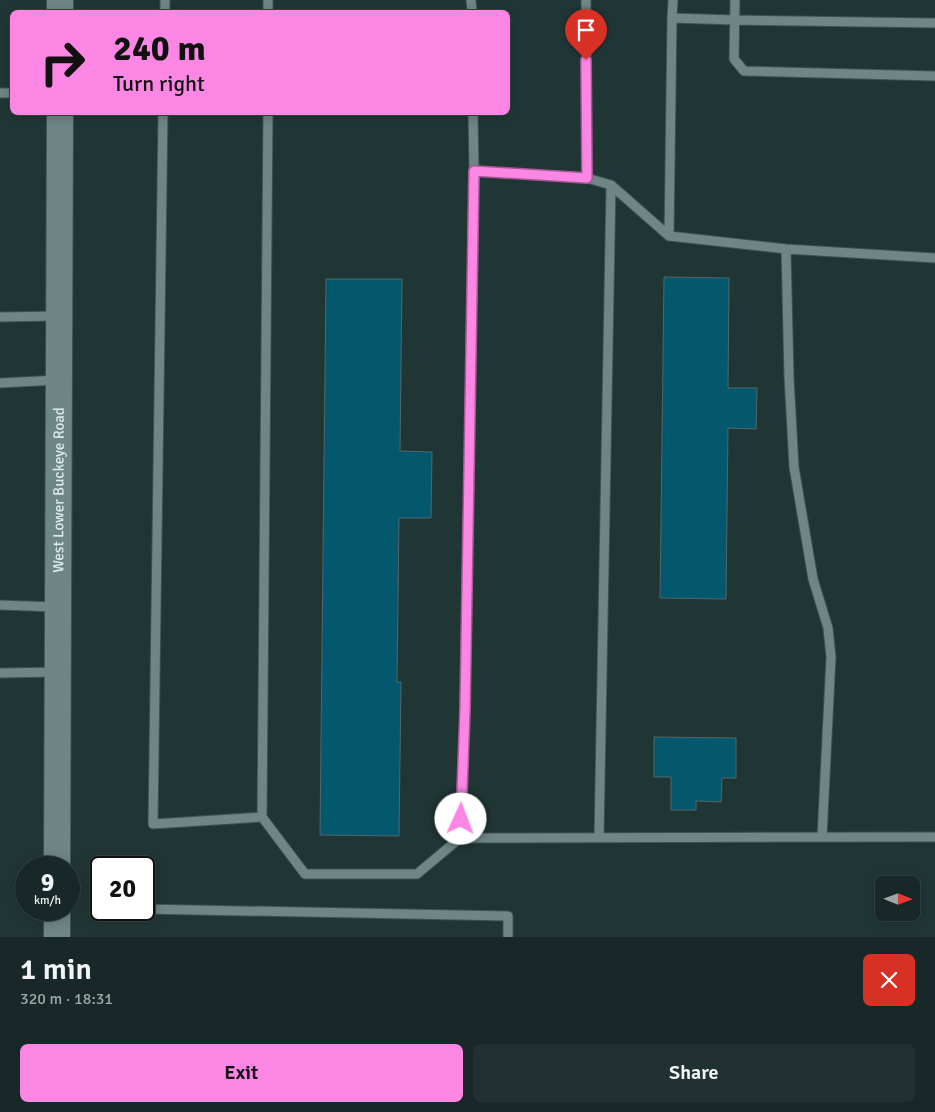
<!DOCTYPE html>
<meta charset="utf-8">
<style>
:root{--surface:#182828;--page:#213030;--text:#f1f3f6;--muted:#9fa6a8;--line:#364445;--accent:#fc86e3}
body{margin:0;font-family:Signika,sans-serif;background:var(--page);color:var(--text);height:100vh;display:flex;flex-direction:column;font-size:19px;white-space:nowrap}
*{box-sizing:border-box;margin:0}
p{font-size:16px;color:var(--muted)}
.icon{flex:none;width:28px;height:28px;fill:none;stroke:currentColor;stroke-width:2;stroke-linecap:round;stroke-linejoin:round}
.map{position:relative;height:937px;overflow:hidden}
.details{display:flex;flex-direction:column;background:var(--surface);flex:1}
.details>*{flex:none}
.banner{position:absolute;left:10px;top:10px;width:500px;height:105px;border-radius:8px;box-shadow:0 2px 12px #0003,0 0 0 1px var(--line);background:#fc86e3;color:#111;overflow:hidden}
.needle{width:32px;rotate:91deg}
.buttons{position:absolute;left:875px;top:876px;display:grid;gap:10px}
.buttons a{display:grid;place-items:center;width:45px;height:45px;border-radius:8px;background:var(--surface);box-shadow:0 2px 12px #0003,0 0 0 1px var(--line);font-size:25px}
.speed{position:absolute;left:15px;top:856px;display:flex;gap:10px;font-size:25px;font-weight:700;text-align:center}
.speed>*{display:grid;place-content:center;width:65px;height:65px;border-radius:50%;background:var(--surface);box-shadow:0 2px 12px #0003,0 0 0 1px var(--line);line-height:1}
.speed small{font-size:12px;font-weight:400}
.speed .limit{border:2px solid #111;border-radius:8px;background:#fff;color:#111}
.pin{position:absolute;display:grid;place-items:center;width:42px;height:42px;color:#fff;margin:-51px -21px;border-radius:50% 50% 50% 0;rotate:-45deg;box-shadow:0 0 5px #0007}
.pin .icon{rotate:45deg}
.me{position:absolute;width:55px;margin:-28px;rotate:2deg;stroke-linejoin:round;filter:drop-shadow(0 0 4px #0008)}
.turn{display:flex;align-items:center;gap:18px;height:105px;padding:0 20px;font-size:22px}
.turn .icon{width:65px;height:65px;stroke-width:2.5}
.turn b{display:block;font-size:35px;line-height:42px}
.round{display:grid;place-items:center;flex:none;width:52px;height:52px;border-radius:8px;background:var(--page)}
.headline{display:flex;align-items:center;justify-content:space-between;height:85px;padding:0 20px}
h1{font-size:30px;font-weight:600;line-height:38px}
.action{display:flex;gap:10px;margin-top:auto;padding:10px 20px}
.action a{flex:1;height:58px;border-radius:8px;background:var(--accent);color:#111;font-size:20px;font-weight:600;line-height:58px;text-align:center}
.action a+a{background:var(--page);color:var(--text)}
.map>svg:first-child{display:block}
.building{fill:#03586d;stroke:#52676e}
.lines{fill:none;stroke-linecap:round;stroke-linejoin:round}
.lane-casing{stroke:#3f5252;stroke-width:11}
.secondary-casing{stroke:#3f5252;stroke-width:28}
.lane{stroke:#6e8685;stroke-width:9}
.secondary{stroke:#6e8685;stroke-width:26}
.route-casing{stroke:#a45794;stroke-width:12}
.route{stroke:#fc86e3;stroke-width:9}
.labels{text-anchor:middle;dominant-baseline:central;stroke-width:5;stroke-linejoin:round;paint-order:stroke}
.street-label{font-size:15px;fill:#ddeaea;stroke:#162b2b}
</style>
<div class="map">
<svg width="935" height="937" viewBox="0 0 935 937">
<rect width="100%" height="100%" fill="#203635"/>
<path class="building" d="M664 277 729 278 728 388H757L756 429 728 428 726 599 660 598Z
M326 279H402L400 451 432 452 431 518H399L397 682H401L399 836 320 835Z
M654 737 736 738V778H722L721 802 696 801V810H671V777H654Z"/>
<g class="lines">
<g class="lane-casing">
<path id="lane" d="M268 0V12
M471 0 472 12
M586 0 587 178
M735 0 734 59 744 71 935 76
M165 12V0
M672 18 735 20 935 23
M0 93H12
M163 112 153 824 262 817 268 112
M474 171 587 178 611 185 669 236 786 249 935 258
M669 236 672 18 673 0
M786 249 789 377 794 467 813 579 828 628 831 657 822 837
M0 317 57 316
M0 383 58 380
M0 605 55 607
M0 673 57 672
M262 817 305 874H417L460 838 465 710 474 171 473 112
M599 837 611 185
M460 838 935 837
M144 909 508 916V937"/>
</g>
<g class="secondary-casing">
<g id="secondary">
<path d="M60 0V12"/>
<path id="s1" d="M57 868 60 112"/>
<path d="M57 937V910"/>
</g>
</g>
<use href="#lane" class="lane"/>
<use href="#secondary" class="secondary"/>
</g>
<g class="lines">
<g class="route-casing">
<path id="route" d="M461 819 465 710 474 171 587 178 586 60"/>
</g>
<use href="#route" class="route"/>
</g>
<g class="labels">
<g class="street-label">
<text stroke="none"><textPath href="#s1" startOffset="378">West Lower Buckeye Road</textPath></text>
</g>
</g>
</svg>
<div class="buttons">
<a><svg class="needle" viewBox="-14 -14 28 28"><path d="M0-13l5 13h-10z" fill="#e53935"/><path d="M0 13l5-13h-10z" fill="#9fa6a8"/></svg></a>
</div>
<div class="speed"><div>9<small>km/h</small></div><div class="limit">20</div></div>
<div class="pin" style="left:586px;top:60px;background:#d93025"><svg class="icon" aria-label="arrive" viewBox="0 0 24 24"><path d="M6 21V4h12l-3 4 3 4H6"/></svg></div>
<svg class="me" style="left:461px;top:819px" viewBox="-20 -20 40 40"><circle r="19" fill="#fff"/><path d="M0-13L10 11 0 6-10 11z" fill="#fc86e3"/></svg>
<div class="banner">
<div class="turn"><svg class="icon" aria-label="right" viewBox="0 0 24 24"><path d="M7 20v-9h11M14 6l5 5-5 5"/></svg><div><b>240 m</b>Turn right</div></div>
</div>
</div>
<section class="details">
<div class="headline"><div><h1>1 min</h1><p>320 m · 18:31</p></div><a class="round" style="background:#d93025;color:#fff"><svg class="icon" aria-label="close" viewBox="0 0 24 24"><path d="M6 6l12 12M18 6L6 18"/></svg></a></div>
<div class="action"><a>Exit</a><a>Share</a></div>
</section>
